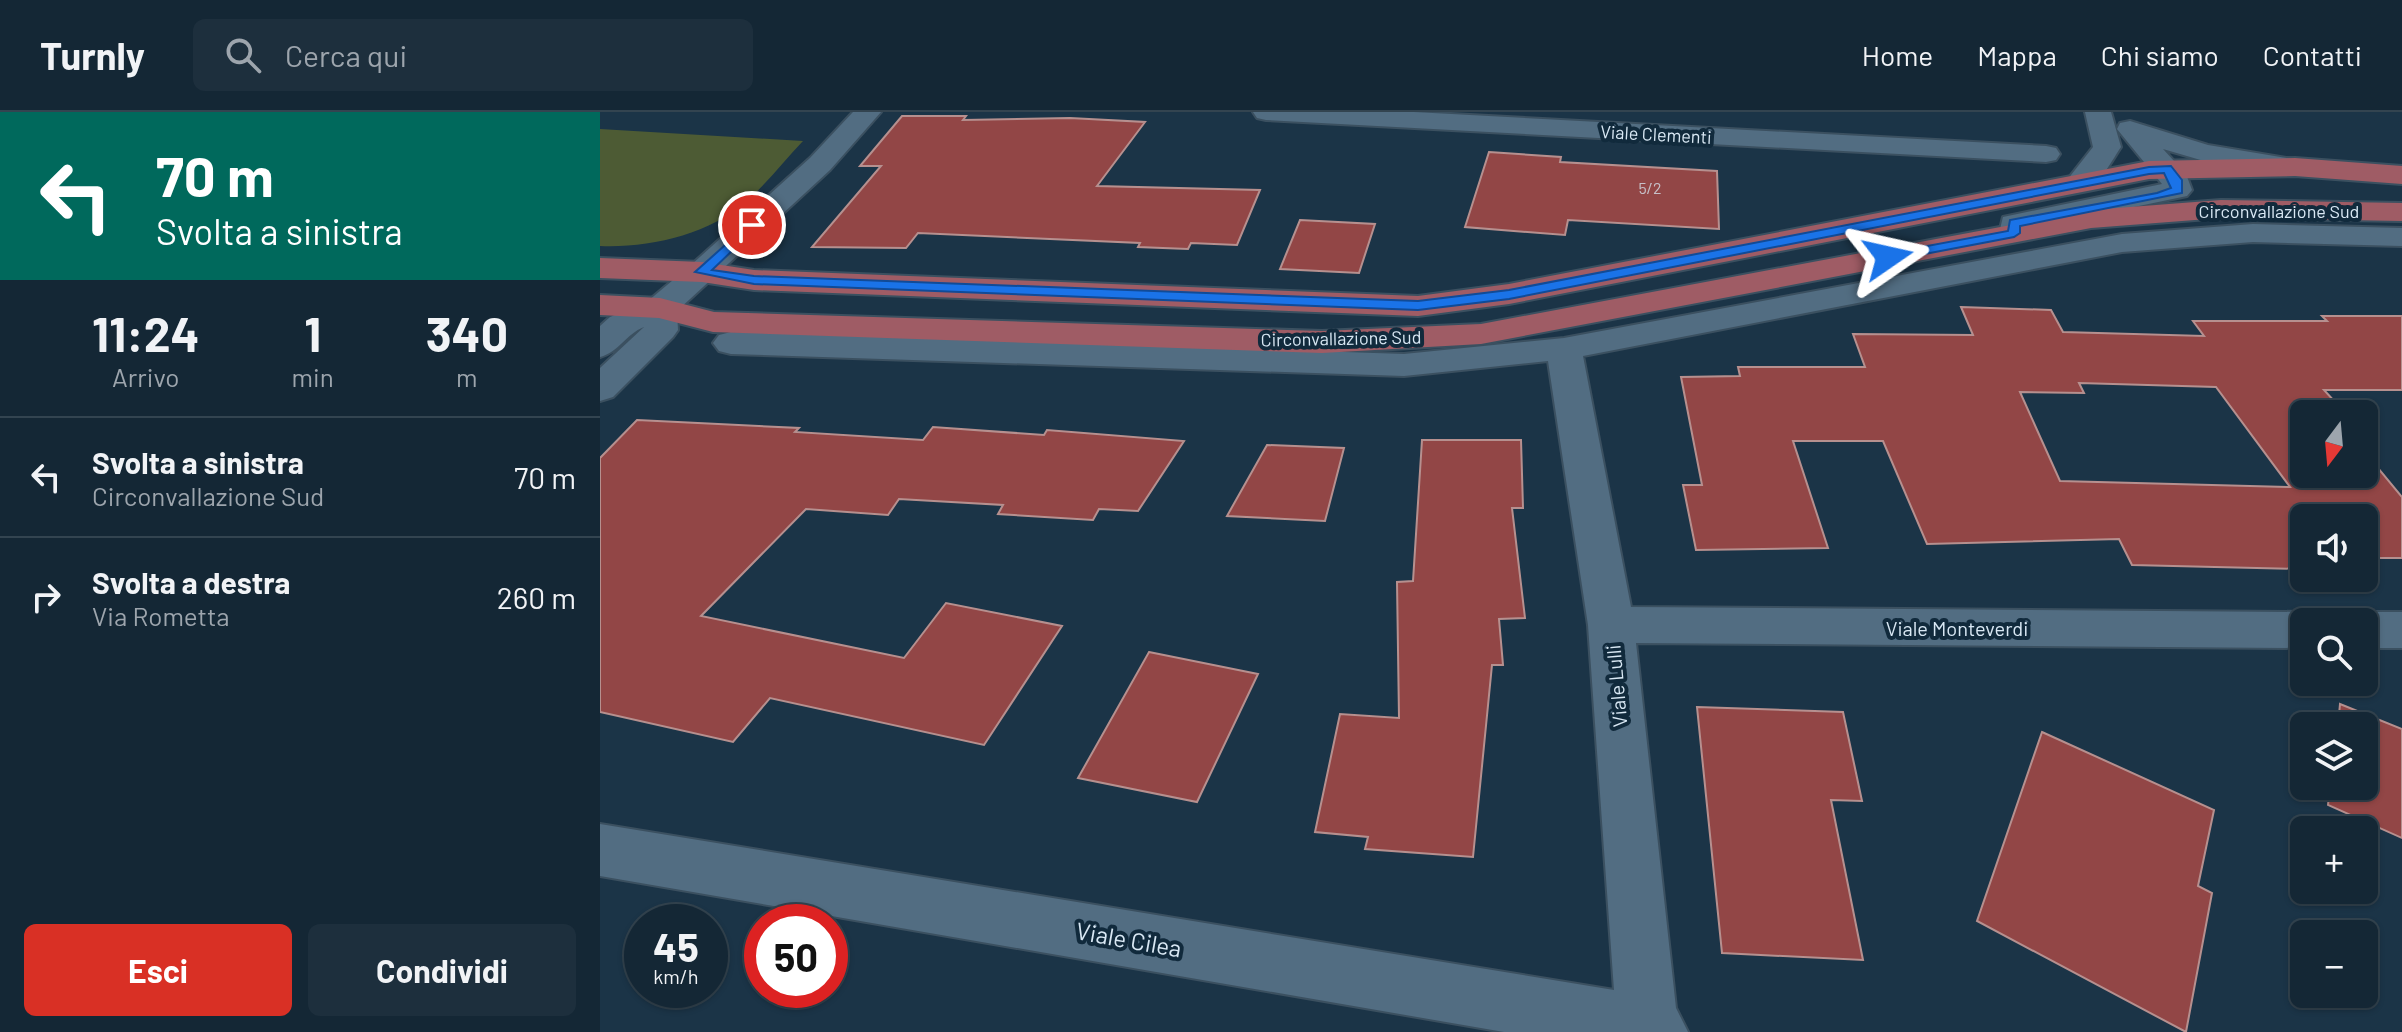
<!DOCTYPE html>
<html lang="it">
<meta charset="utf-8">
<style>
:root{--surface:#142735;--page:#1d2f3d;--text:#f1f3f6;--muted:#9da5ad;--line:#334450;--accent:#d93025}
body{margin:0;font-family:Barlow,sans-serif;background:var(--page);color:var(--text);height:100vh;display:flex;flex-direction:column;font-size:30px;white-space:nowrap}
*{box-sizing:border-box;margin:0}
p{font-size:26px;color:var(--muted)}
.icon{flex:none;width:44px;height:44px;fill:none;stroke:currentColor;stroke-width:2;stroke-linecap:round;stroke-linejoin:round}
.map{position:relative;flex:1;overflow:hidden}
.details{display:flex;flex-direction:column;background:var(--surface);width:600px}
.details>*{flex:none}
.hud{background:#00695c;color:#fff;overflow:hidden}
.needle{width:52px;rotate:196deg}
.buttons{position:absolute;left:1690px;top:288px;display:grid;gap:16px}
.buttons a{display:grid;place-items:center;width:88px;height:88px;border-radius:12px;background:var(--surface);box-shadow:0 2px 6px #0004,0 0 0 2px var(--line);font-size:40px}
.speed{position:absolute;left:24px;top:792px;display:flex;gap:16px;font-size:40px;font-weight:700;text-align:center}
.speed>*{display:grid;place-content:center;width:104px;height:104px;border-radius:50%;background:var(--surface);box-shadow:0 2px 6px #0004,0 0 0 2px var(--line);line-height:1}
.speed small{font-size:20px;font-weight:400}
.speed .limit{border:12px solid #d22;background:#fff;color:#111}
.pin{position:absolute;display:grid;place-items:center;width:68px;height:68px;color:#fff;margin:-34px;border:4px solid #fff;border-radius:50%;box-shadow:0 2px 8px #0007}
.me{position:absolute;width:88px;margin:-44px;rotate:79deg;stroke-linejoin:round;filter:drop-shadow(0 0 6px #0008)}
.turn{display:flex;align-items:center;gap:28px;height:168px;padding:0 24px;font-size:36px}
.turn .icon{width:104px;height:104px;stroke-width:2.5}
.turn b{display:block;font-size:56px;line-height:68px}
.eta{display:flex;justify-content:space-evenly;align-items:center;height:136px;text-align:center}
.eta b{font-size:48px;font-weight:700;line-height:56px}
.primary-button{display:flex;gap:16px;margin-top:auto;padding:16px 24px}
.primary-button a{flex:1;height:92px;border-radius:12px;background:var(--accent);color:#fff;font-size:32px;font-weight:700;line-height:92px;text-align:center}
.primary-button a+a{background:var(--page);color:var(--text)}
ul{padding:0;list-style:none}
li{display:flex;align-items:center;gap:24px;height:120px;padding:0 24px;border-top:2px solid var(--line)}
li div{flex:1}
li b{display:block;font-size:30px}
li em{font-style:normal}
header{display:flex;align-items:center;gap:48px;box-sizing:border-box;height:112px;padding:0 40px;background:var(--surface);border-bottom:2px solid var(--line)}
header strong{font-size:38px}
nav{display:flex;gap:44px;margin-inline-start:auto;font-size:28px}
.search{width:560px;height:72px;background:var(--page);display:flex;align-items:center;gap:20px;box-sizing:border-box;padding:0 28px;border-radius:12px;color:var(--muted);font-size:30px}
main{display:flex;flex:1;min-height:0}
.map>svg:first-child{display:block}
.green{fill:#4d5b34}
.building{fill:#924646;stroke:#b6908f;stroke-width:2;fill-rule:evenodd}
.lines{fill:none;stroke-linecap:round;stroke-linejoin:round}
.minor-casing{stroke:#3b5060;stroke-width:4}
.major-casing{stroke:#3b5060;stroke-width:4}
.minor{fill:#526d82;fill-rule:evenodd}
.major{fill:#9f5c65;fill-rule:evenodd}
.route{fill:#1a73e8;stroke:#114b97;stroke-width:2}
.labels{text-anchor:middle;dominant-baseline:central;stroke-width:8;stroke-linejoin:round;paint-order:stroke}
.number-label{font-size:16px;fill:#c7c0c8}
.far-street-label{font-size:18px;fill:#d9e8f4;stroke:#112a3c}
.street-label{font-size:20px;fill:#d9e8f4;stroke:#112a3c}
.near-street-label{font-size:24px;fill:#d9e8f4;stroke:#112a3c}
</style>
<header>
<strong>Turnly</strong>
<div class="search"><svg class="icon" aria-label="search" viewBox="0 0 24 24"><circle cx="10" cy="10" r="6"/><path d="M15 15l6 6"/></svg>Cerca qui</div>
<nav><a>Home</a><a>Mappa</a><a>Chi siamo</a><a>Contatti</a></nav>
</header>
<main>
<section class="details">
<div class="hud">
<div class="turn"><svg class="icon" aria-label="left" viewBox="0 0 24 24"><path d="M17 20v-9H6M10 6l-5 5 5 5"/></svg><div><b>70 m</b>Svolta a sinistra</div></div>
</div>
<div class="eta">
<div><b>11:24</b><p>Arrivo</p></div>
<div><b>1</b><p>min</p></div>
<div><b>340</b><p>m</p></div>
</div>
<ul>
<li><svg class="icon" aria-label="left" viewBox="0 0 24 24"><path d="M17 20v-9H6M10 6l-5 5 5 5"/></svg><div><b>Svolta a sinistra</b><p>Circonvallazione Sud</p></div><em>70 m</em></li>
<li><svg class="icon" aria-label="right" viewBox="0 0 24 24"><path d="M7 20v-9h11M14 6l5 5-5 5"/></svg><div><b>Svolta a destra</b><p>Via Rometta</p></div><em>260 m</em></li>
</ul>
<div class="primary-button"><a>Esci</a><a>Condividi</a></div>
</section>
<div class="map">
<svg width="1802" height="920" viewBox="0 0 1802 920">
<rect width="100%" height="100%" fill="#1b3447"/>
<path class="green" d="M0 17 203 29C184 49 167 71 147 89 108 123 50 136 0 134Z"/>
<path class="building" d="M302 4H366L363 8 470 6 545 10 497 74 660 78 637 133 591 131 588 137 538 135 540 131 318 121 306 136 212 135 281 54H260Z
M889 40 961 45 960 50 1117 59 1119 117 968 108 965 123 865 115Z
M700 108 775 112 759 161 680 157Z
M1361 195 1451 198 1463 220 1604 224 1593 209H1727L1722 204H1802V278H1724L1736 291H1724L1733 302H1704V362H1764V339L1802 385V446H1764V406H1704V457L1532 453 1519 427 1327 432 1283 329H1193L1228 436 1096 438 1083 373H1102L1081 265 1140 264 1138 255H1265L1253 222 1373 223ZM1479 271 1616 275 1690 375 1460 369 1420 280 1484 281Z
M37 308 199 316 195 320 323 328 333 315 444 323 447 318 584 329 538 399 499 397 493 408 398 402 403 393 299 387 288 403 206 397 101 504 304 546 346 491 462 514 384 633 170 586 133 630 0 600V346Z
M822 328H921L923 396H912L925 506 899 507 903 553H892L873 745 765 737 768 725 715 720 740 602 799 606 797 470 813 469Z
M667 333 744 336 725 409 627 404Z
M549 540 658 562 597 690 478 666Z
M1740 592 1802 617V726L1728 693 1730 674H1764V614H1738Z
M1097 595 1243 600 1262 689 1231 688 1263 848 1122 841Z
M1442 620 1614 698 1598 774 1612 781 1586 920 1377 809Z"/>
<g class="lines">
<g class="minor-casing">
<path id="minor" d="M253 0H281L230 58 77 199 78 218 73 225 13 285 0 289V256L44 215C26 222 19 240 0 245V214L10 205 48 189 91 153 210 46Z
M653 0H814L1446 34 1456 36 1460 42 1456 48 1446 50 666 8 657 6Z
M1485 0H1511L1521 35C1508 54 1495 85 1469 78L1464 72 1493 35Z
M1530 9 1608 33 1705 49 1709 55 1705 61 1695 64 1604 49 1563 37 1586 62 1592 78 1587 84 1429 117 1425 128H1403L1399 121 1403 105 1562 72 1517 17 1520 11Z
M1653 112 1802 116V134L1653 130 1522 140 983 244 1031 495 1704 500 1720 505 1723 510H1704V536L1036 531 1076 896 1088 920H904L0 764V712L1014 878 988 513 948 249 804 264 131 242 119 239 113 231 119 223 131 220 804 242 964 226 1522 122Z
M1764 500H1802V536H1764V510H1745L1748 505Z"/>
</g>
<g class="major-casing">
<path id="major" d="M1695 46 1802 54V72L1695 64 1549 67 909 192 818 204 154 178 102 170 0 166V146L102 150 154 158 818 184 909 172 1549 49Z
M1621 88 1802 91V109L1621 106 1491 116 881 232 722 241 113 220 59 206 0 203V183L60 186 114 200 722 219 881 212 1491 98Z"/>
</g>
<use href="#minor" class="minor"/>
<use href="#major" class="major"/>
</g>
<path class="route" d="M1571 54 1582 68V81L1420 114V121L1414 125 1288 149 1284 148V142L1408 119 1410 108 1557 81 1571 76 1564 61 1549 62 909 187 818 198 154 172 95 160 152 109 159 113 157 115 112 158 154 164 818 189 909 178 1549 55Z"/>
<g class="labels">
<g class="number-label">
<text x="1050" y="75">5/2</text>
</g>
<g class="far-street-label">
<text transform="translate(1056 22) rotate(3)">Viale Clementi</text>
<text x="1679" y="99">Circonvallazione Sud</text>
<text transform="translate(741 226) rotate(-1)">Circonvallazione Sud</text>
</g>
<g class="street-label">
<text x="1357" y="516">Viale Monteverdi</text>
<text transform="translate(1016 574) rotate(-95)">Viale Lulli</text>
</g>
<g class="near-street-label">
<text transform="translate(529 827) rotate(10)">Viale Cilea</text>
</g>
</g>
</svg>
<div class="buttons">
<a><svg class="needle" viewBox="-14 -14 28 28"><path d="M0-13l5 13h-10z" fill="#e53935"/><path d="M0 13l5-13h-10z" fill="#9da5ad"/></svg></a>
<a><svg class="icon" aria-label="sound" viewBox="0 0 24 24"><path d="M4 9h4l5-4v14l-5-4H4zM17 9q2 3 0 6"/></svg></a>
<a><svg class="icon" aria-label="search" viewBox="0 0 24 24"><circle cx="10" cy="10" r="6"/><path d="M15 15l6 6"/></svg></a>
<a><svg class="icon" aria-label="layers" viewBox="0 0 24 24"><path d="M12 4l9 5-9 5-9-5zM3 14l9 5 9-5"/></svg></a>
<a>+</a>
<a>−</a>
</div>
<div class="speed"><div>45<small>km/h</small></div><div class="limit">50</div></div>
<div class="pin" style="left:152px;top:113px;background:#d93025"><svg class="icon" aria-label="arrive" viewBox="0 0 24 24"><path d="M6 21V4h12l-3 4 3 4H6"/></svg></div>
<svg class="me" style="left:1288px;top:145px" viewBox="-20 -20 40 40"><path d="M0-17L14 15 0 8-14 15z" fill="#1a73e8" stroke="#fff" stroke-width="4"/></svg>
</div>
</main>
